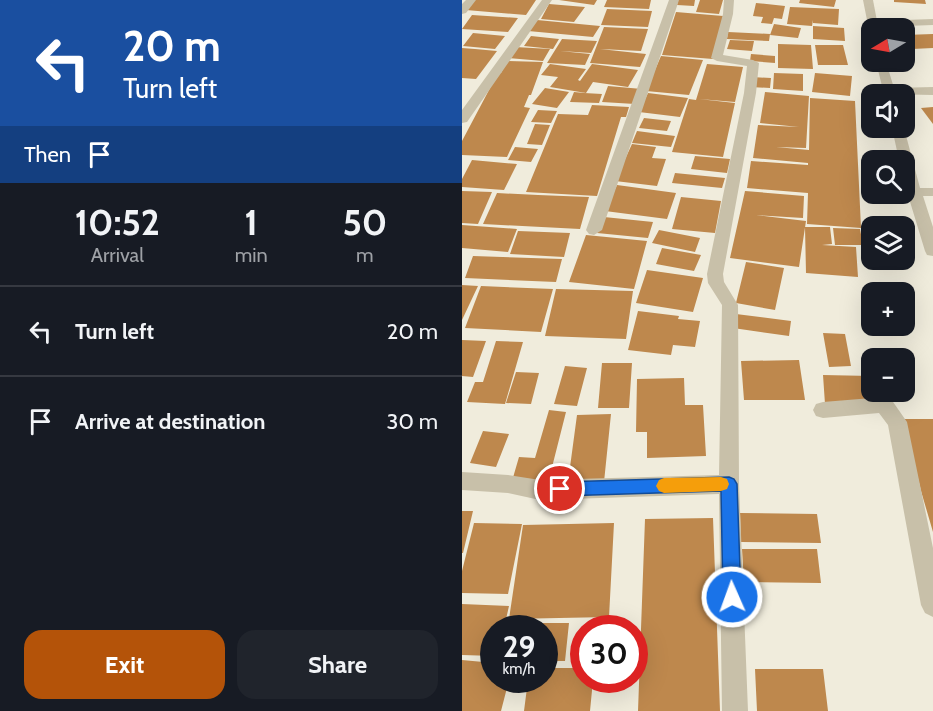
<!DOCTYPE html>
<meta charset="utf-8">
<style>
:root{--surface:#171b24;--page:#20242c;--text:#f1f3f6;--muted:#9ea1a6;--line:#363941;--accent:#b45309}
body{margin:0;font-family:Cabin,sans-serif;background:var(--page);color:var(--text);height:100vh;display:flex;flex-direction:column;font-size:22px;white-space:nowrap}
*{box-sizing:border-box;margin:0}
p{font-size:20px;color:var(--muted)}
.icon{flex:none;width:33px;height:33px;fill:none;stroke:currentColor;stroke-width:2;stroke-linecap:round;stroke-linejoin:round}
.map{position:relative;flex:1;overflow:hidden}
.details{display:flex;flex-direction:column;background:var(--surface);width:462px}
.details>*{flex:none}
.banner{background:#1a4fa0;color:#fff;overflow:hidden}
.needle{width:39px;rotate:260deg}
.tools{position:absolute;left:399px;top:18px;display:grid;gap:12px}
.tools a{display:grid;place-items:center;width:54px;height:54px;border-radius:12px;background:var(--surface);box-shadow:0 6px 24px #0002;font-size:30px}
.speed{position:absolute;left:18px;top:615px;display:flex;gap:12px;font-size:30px;font-weight:700;text-align:center}
.speed>*{display:grid;place-content:center;width:78px;height:78px;border-radius:50%;background:var(--surface);box-shadow:0 6px 24px #0002;line-height:1}
.speed small{font-size:15px;font-weight:400}
.speed .limit{border:9px solid #d22;background:#fff;color:#111}
.pin{position:absolute;display:grid;place-items:center;width:51px;height:51px;color:#fff;margin:-26px;border:3px solid #fff;border-radius:50%;box-shadow:0 2px 6px #0007}
.me{position:absolute;width:66px;margin:-33px;rotate:358deg;stroke-linejoin:round;filter:drop-shadow(0 0 4px #0008)}
.turn{display:flex;align-items:center;gap:21px;height:126px;padding:0 24px;font-size:27px}
.turn .icon{width:78px;height:78px;stroke-width:2.5}
.turn b{display:block;font-size:42px;line-height:51px}
.then{display:flex;align-items:center;height:57px;padding:0 24px;background:#0003;gap:12px;font-size:22px}
.eta{display:flex;justify-content:space-evenly;align-items:center;height:102px;text-align:center}
.eta b{font-size:36px;font-weight:700;line-height:42px}
.primary-button{display:flex;gap:12px;margin-top:auto;padding:12px 24px}
.primary-button a{flex:1;height:69px;border-radius:18px;background:var(--accent);color:#fff;font-size:24px;font-weight:700;line-height:69px;text-align:center}
.primary-button a+a{background:var(--page);color:var(--text)}
ul{padding:0;list-style:none}
li{display:flex;align-items:center;gap:18px;height:90px;padding:0 24px;border-top:2px solid var(--line)}
li div{flex:1}
li b{display:block;font-size:22px}
li em{font-style:normal}
main{display:flex;flex:1;min-height:0}
.map>svg:first-child{display:block}
.building{fill:#be884d}
.lines{fill:none;stroke-linecap:round;stroke-linejoin:round}
.street{fill:#c8c0a9;fill-rule:evenodd}
.route{fill:#1a73e8;stroke:#114b97;stroke-width:1.5}
.slow{fill:#f59e0b}
</style>
<main>
<section class="details">
<div class="banner">
<div class="turn"><svg class="icon" aria-label="left" viewBox="0 0 24 24"><path d="M17 20v-9H6M10 6l-5 5 5 5"/></svg><div><b>20 m</b>Turn left</div></div>
<div class="then">Then<svg class="icon" aria-label="arrive" viewBox="0 0 24 24"><path d="M6 21V4h12l-3 4 3 4H6"/></svg></div>
</div>
<div class="eta">
<div><b>10:52</b><p>Arrival</p></div>
<div><b>1</b><p>min</p></div>
<div><b>50</b><p>m</p></div>
</div>
<ul>
<li><svg class="icon" aria-label="left" viewBox="0 0 24 24"><path d="M17 20v-9H6M10 6l-5 5 5 5"/></svg><div><b>Turn left</b></div><em>20 m</em></li>
<li><svg class="icon" aria-label="arrive" viewBox="0 0 24 24"><path d="M6 21V4h12l-3 4 3 4H6"/></svg><div><b>Arrive at destination</b></div><em>30 m</em></li>
</ul>
<div class="primary-button"><a>Exit</a><a>Share</a></div>
</section>
<div class="map">
<svg width="471" height="711" viewBox="0 0 471 711">
<rect width="100%" height="100%" fill="#f0ecdc"/>
<path class="building" d="M13 0H74L64 15 4 10Z
M97 0H135L132 5Z
M145 0H189L187 9 142 7Z
M216 0H233L232 6 215 5Z
M238 0H261L257 14 234 12Z
M338 0H374L372 7 337 3Z
M432 0H463L464 4 432 2Z
M294 3 323 6 320 19 312 18 310 24 299 23 301 17 291 16Z
M87 4 123 7 112 22 79 19Z
M328 7 377 9 376 25 351 23V20L350 26 325 24Z
M145 9 190 11 186 27 139 25Z
M214 12 261 16 251 59 200 55Z
M10 15 56 18 46 32 0 29Z
M75 20 138 26 131 37 66 31Z
M312 24 339 28 336 38 308 35Z
M351 26 382 28 383 41 351 39Z
M142 27 186 29 179 51 138 49 184 54 178 67 128 63Z
M266 32 308 34 307 41 265 39Z
M11 33 43 36 33 49 1 46Z
M471 34V48L450 49 443 35Z
M69 36 97 39 91 49 62 46Z
M100 39 135 41 129 53 98 51 128 54 123 65 85 63Z
M268 40 292 41 290 51 265 49Z
M316 44 349 45 351 69 316 68Z
M353 45H381L386 65H356Z
M53 47 88 49 81 61 46 58Z
M0 48 13 49 35 51 14 79 0 78Z
M289 54 313 56V63L288 61Z
M199 56 241 60 227 95 184 91Z
M45 61 81 62 69 95H67L62 107 68 108 45 157 0 155V141L36 73H39Z
M88 64 124 69 116 80 118 81 130 64 176 70 166 87 131 82 124 93 88 87 96 77 79 75Z
M245 64 281 67 273 102 237 99 273 103 261 157 210 152 227 99 234 100Z
M312 73 341 74V91L311 89Z
M353 73 390 76 388 96 350 92Z
M290 77 309 78 308 88 288 87Z
M146 86 180 89 173 104 140 102Z
M83 88 107 92 95 108 70 104Z
M112 92 122 93 140 94 137 103 108 102Z
M303 92 347 96 344 148 314 147 347 150 348 98 393 101 399 228 345 224 346 193 285 188 289 161 346 165V163L291 158 296 125 337 127 298 123Z
M186 93 226 98 218 117 177 112Z
M130 105 167 107 164 117H159L135 196 64 192 96 114 126 115Z
M471 107V124L459 108Z
M76 110 95 111 89 123 69 122Z
M182 118 209 121 205 131 177 128Z
M73 124 88 125 80 145 65 144Z
M175 131 213 136 209 147 170 143Z
M170 144 194 147 190 158 204 159 195 186 153 181Z
M53 147 76 149 69 162 46 160Z
M233 156 268 159 265 173 229 169Z
M10 160 55 164 42 190 0 187V179Z
M213 173 263 178 260 188 210 183Z
M155 185 214 193 205 219 143 211Z
M0 191 30 192 16 224 0 223Z
M283 191 342 196 341 218 294 215 344 221 337 267 268 258Z
M35 193 76 195 127 197 118 229 21 224Z
M219 197 259 201 253 233 210 229Z
M142 217 191 222 186 238 135 233Z
M0 225 55 229 46 252 0 248Z
M343 227H368L370 244 360 245 394 247 396 277 344 273Z
M371 228 398 229 401 245H373Z
M197 230 238 238 233 252 190 243Z
M56 231 108 233 102 257 48 254Z
M124 235 185 241 172 289 107 282Z
M200 248 239 255 232 271 194 264Z
M11 256 100 259 94 282 3 278Z
M284 262 322 268 313 310 274 303Z
M185 270 241 278 231 312 174 303Z
M0 285 16 286 0 320Z
M19 286 91 289 79 332 3 328Z
M94 289 171 291 164 339 83 336Z
M176 311 217 316 216 319 238 321 233 347 211 345 209 355 166 350Z
M274 314 329 321 327 336 271 328Z
M361 333 383 334 389 366 367 367Z
M0 340 24 341 11 377 0 376Z
M34 341 61 342 43 404 5 402 13 382H21Z
M337 360 343 400H282L279 361Z
M140 363H170L167 408H136Z
M103 366 125 368 115 406 92 404Z
M54 372 77 373 69 404 44 403Z
M361 375 409 376 410 392H412L414 406 363 404Z
M222 378 223 405H241L244 456 185 458V432H174L175 379Z
M87 410 104 412 86 483 50 481 57 457 73 458Z
M149 414 142 482H106L115 415Z
M442 419H471V532L459 491Z
M21 431 47 434 34 467 8 463Z
M0 511H11L1 553H0Z
M278 513 355 514 359 543 279 542Z
M251 518 258 711H176L183 519Z
M12 523 60 524 46 594 0 593V571Z
M152 523 147 617 47 619 61 525Z
M280 549H355L359 583 282 582Z
M0 604 47 606 42 628H32V656L0 655Z
M58 623H107L103 661H82V628H57Z
M0 660 32 663V680H47L39 711H0Z
M82 668H122V680H131L128 711H62L66 680H82Z
M293 669H361L366 711H295Z"/>
<g class="lines">
<path class="street" d="M4 0H14L4 13 0 14V4Z
M80 0H90L5 122 0 123V110Z
M207 0H217L140 230 132 235 127 234 124 230Z
M262 0H272L271 14 261 55 291 60 297 63 294 93 261 274 262 282 276 305 277 484 286 711H260L257 494 78 500 46 493 0 490V472L46 475 78 480 257 475 260 305 246 283 245 274 282 93 285 66 255 61 249 58 261 14Z
M401 0H411L415 21 471 19V25L416 27 407 30Z
M414 62H424L432 88 471 87V95L422 94Z
M430 128H442L458 188H471V196H461L471 227V256L465 255 463 251 442 182V160H437Z
M422 397 429 399 445 422 471 548V617L463 613 459 605 426 425 417 413 361 418 354 416 351 410 354 404 361 402Z"/>
</g>
<path class="route" d="M267 477 272 479 275 484 279 597 276 604 270 606 264 604 261 597 259 491 98 496 92 494 90 489 92 484 98 482Z"/>
<path class="slow" d="M259 477 265 479 267 484 265 489 259 491 202 493 197 491 194 486 197 480 202 478Z"/>
</svg>
<div class="tools">
<a><svg class="needle" viewBox="-14 -14 28 28"><path d="M0-13l5 13h-10z" fill="#e53935"/><path d="M0 13l5-13h-10z" fill="#9ea1a6"/></svg></a>
<a><svg class="icon" aria-label="sound" viewBox="0 0 24 24"><path d="M4 9h4l5-4v14l-5-4H4zM17 9q2 3 0 6"/></svg></a>
<a><svg class="icon" aria-label="search" viewBox="0 0 24 24"><circle cx="10" cy="10" r="6"/><path d="M15 15l6 6"/></svg></a>
<a><svg class="icon" aria-label="layers" viewBox="0 0 24 24"><path d="M12 4l9 5-9 5-9-5zM3 14l9 5 9-5"/></svg></a>
<a>+</a>
<a>−</a>
</div>
<div class="speed"><div>29<small>km/h</small></div><div class="limit">30</div></div>
<div class="pin" style="left:98px;top:489px;background:#d93025"><svg class="icon" aria-label="arrive" viewBox="0 0 24 24"><path d="M6 21V4h12l-3 4 3 4H6"/></svg></div>
<svg class="me" style="left:270px;top:597px" viewBox="-20 -20 40 40"><circle r="17" fill="#1a73e8" stroke="#fff" stroke-width="3"/><path d="M0-11L8 9 0 5-8 9z" fill="#fff"/></svg>
</div>
</main>
